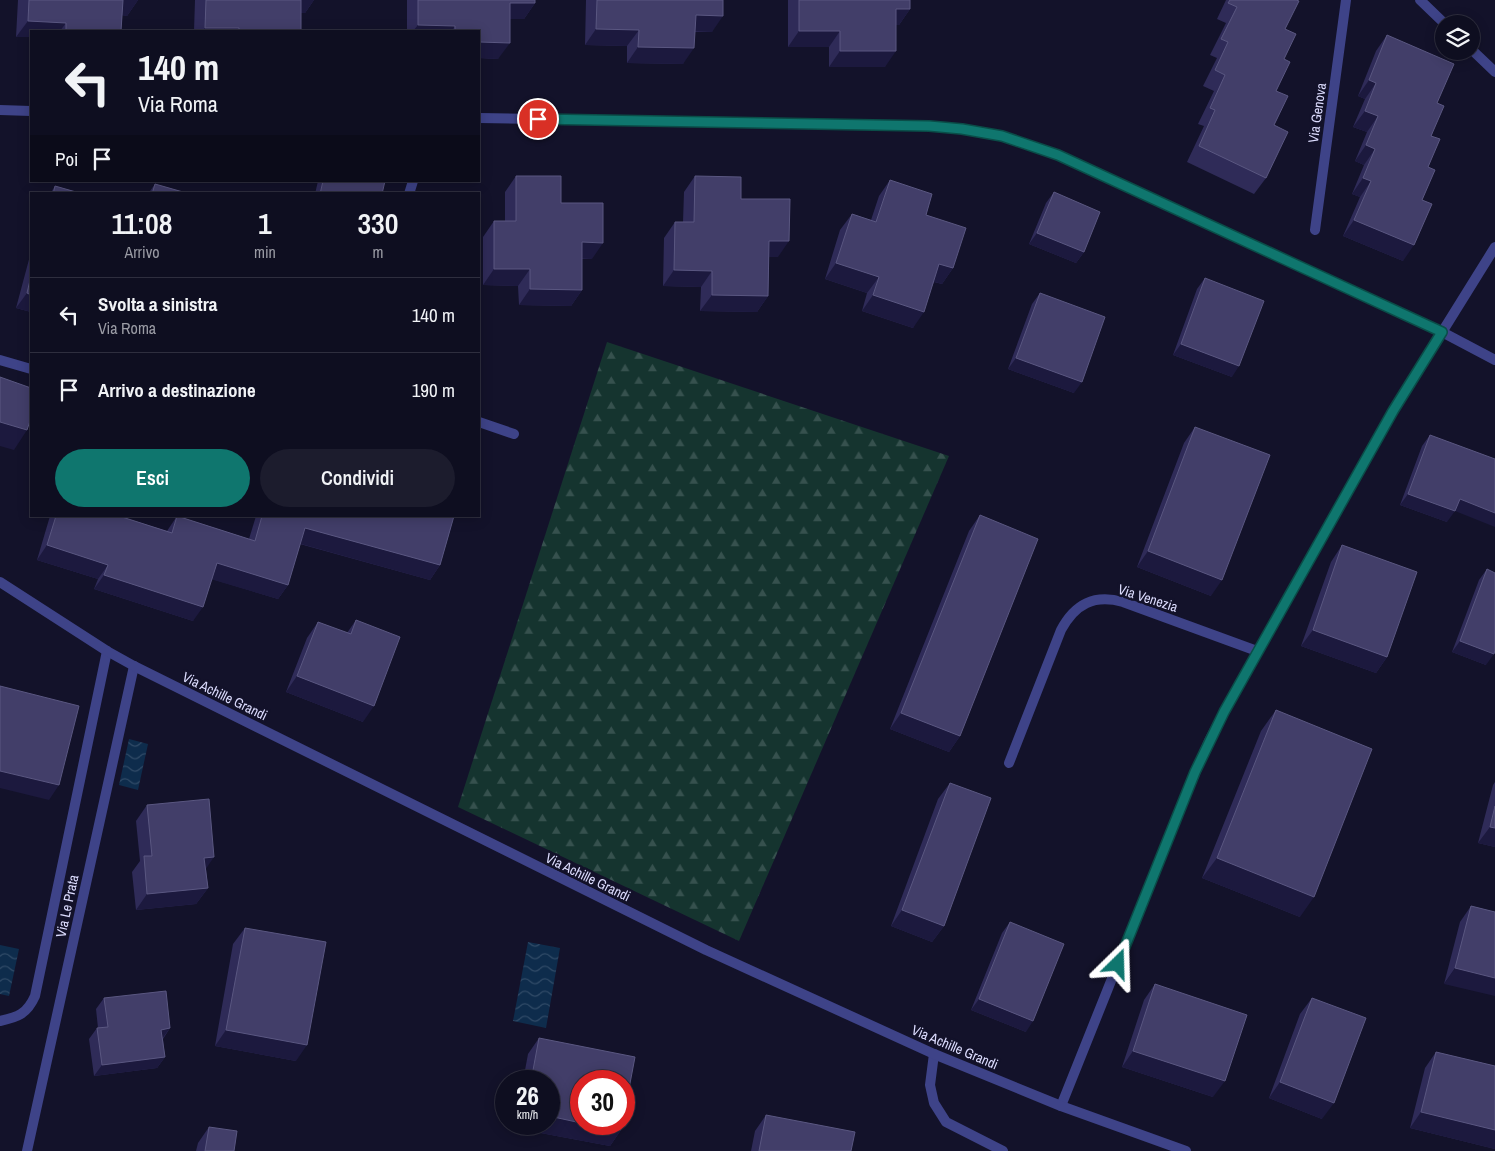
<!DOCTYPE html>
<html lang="it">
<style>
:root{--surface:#0e0e20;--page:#1c1c2d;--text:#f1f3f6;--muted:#9b9ca5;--line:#2e2e3e;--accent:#0f766e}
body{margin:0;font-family:"Archivo Narrow",sans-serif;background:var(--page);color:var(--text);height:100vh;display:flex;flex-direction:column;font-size:19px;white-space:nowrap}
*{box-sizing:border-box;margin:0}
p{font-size:16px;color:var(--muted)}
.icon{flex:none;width:28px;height:28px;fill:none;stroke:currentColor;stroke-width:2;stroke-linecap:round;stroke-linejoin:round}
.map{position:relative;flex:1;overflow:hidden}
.panel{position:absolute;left:30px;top:192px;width:450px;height:325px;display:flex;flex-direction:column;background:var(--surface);border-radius:0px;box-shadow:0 2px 12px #0003,0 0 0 1px var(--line)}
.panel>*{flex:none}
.hud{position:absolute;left:30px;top:30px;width:450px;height:152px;border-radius:0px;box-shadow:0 2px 12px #0003,0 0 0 1px var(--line);background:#0e0e20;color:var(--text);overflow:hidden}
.fabs{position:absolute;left:1435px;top:15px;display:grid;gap:10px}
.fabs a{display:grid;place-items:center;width:45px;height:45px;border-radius:50%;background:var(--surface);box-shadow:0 2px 12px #0003,0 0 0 1px var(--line);font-size:25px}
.speed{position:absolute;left:495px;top:1070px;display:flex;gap:10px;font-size:25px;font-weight:700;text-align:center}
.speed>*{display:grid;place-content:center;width:65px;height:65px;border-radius:50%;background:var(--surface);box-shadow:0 2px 12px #0003,0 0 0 1px var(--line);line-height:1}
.speed small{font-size:12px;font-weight:400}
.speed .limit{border:8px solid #d22;background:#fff;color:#111}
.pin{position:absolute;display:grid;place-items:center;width:42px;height:42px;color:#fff;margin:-21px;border:2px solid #fff;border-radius:50%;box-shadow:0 1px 5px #0007}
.me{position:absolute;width:55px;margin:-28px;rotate:22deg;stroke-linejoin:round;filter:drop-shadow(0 0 4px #0008)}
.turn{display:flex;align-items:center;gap:18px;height:105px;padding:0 25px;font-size:22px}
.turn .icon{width:65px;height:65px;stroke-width:2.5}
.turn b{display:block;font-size:35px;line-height:42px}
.then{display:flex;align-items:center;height:48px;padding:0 25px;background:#0003;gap:10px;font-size:19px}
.eta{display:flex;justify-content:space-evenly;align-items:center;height:85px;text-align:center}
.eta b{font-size:30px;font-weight:600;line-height:35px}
.primary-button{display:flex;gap:10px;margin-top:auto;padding:10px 25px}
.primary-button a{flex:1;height:58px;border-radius:30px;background:var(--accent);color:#fff;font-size:20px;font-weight:600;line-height:58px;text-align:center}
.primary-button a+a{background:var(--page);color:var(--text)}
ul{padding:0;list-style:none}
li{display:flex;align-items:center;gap:15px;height:75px;padding:0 25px;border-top:1px solid var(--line)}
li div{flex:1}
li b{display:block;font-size:19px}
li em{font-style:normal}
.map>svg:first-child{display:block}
.forest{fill:url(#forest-firs)}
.water{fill:url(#water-waves)}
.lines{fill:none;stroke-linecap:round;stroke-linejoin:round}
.minor{stroke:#3e4388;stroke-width:10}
.tertiary{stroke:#3e4388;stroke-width:10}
.wall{fill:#2f2b58}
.shaded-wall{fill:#1c193e}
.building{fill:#423e69;stroke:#5a5781}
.route-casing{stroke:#0a4d48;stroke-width:12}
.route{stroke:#0f766e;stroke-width:9}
.labels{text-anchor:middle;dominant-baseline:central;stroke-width:5;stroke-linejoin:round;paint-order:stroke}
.street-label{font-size:14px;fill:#dcdcfe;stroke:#13122a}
</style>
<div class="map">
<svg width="1495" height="1151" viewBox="0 0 1495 1151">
<defs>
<pattern id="forest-firs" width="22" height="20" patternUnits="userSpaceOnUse" patternTransform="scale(1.25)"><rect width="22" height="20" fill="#15342f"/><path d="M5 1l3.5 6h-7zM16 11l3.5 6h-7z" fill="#36514e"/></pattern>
<pattern id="water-waves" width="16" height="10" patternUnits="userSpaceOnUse" patternTransform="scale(1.25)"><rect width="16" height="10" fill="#0e2c4c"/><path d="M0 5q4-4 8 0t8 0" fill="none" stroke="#304a67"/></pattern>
</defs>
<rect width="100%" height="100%" fill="#13122a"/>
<path class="forest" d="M607 342 949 456 739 941 458 807Z"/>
<path class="water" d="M129 739 148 744 138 790 119 785Z
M528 942 560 948 546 1028 513 1021Z
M0 945 19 949 9 996 0 994Z"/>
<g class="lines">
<path class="minor" d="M1420 0 1445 24
M1471 49 1495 72
M0 110 31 111
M479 118 929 126 962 129 1001 136 1058 155 1442 332 1495 360
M409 194 413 181
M1315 230 1346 0
M0 360 31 369
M479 422 514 434
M1009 763 1061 630C1075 604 1094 594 1123 602L1257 651
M0 1021C18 1017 27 1014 35 996L107 651
M934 1054 930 1085 934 1103 946 1122 1003 1151
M1061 1106 1181 806 1209 741 1224 712 1393 411 1495 247
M27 1151 134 666"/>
<path class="tertiary" d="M0 582 107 651 134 666 706 950 934 1054 1061 1106 1186 1151"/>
</g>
<path class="wall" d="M18 0H138L127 16 122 15 121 31H31V37H16Z
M195 0H314L305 13H301V31H194Z
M407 0H535V3L524 19H510L498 59 479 58V31H407Z
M586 0H723L712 32H695L683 64 627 63V46L585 45Z
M788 0H910V9L899 25H896L885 67H829V47H788Z
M1226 0H1296L1285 29 1284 59 1276 91 1274 125 1266 178 1254 194 1187 162 1204 126 1198 124 1214 91 1203 86 1217 58 1210 55 1226 23 1217 19Z
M1387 35 1437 103 1422 200 1403 261 1343 236 1360 197 1352 194 1364 165 1355 161 1367 132 1353 127 1365 99 1358 96 1376 51Z
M516 176 592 259H582V290L571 306 519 305 518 286 483 285V237L494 221H505V192Z
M695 176 741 199 778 257H769L768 296 757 312 700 311 701 287 663 286 664 238 675 222H683L684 192Z
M890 180 926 215 953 268 942 284 934 282 913 328 862 311 867 293 825 279 840 230 852 214 871 220 879 196Z
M318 181H385L382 194H315Z
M155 184 190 194H148Z
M55 186 83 194H50Z
M1054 192 1084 252 1076 263 1029 244 1046 203Z
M31 252V312L16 308Z
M1205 278 1232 377 1173 355 1197 289Z
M1040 293 1074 393 1008 369 1032 304Z
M1195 427 1211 596 1137 567 1184 443Z
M1430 435 1447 522 1400 505 1422 446Z
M980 515 960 736 949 752 890 729 969 531Z
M50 516H119L167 531 177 516 249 539 256 516H454L440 565 430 580 300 544 288 585 278 599 212 579 193 621 94 589 98 579 37 560Z
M1342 545 1387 657 1376 673 1301 646 1331 562Z
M1487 569 1486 665 1452 652 1479 580Z
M356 620 363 722 286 692 307 638 318 622 347 633Z
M1276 710 1300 917 1202 878 1261 731Z
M1495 782V847L1478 843 1493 785Z
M950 783 944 926 932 942 891 926 938 799Z
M147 805 206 869 208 888 196 904 136 910 132 872 140 861 136 821Z
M1471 906 1495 912 1444 984 1460 922Z
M1010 922 1026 1032 971 1010 1002 933Z
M245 928 296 1061 215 1046 233 944Z
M1155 984 1213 1097 1122 1067 1144 1000Z
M104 998 170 1028 163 1039 165 1057 157 1068 94 1076 89 1039 97 1028H98L96 1009Z
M1312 998 1322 1119 1269 1098 1300 1014Z
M539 1038 621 1130 610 1146 514 1128 515 1124H549V1081H523L528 1054Z
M1436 1052 1495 1066V1149L1410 1128 1425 1068Z
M766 1115 851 1151H751L755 1131Z
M209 1127 234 1151H196L198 1143Z"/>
<path class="shaded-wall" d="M122 0H138L127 16 112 14Z
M299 0H314L305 13H290Z
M510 3H535L524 19H499Z
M896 9H910L899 25H884Z
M696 15 723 16 712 32 685 31Z
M28 21 66 23 60 31H31V37H16Z
M418 25 455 26 452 31H413Z
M205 28H239L237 31H203Z
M596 29 639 30 627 46 585 45Z
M799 31H840L829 47H788Z
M479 42 510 43 498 59 479 58Z
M638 47 694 48 683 64 627 63Z
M840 51H896L885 67H829Z
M1369 80 1376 83 1365 99 1358 96Z
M1365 111 1378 116 1367 132 1353 127Z
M1366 145 1375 149 1364 165 1355 161Z
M1363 178 1371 181 1360 197 1352 194Z
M1354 220 1414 245 1403 261 1343 236Z
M1037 233 1084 252 1076 263 1029 244Z
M769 241H789L778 257H758Z
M582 242 603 243 592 259 571 258Z
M836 263 879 277 867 293 825 279Z
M939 264 953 268 942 284 928 280Z
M494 269H530L518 286 483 285Z
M674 270 712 271 701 287 663 286Z
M530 289 582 290 571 306 519 305Z
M27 293 31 295V312L16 308Z
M712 295 768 296 757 312 700 311Z
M873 295 924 312 913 328 862 311Z
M1181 344 1239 366 1232 377 1173 355Z
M1016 358 1082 382 1074 393 1008 369Z
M0 422 27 430 14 450 0 446Z
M1408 494 1460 499 1495 513V527L1455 511 1447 522 1400 505Z
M305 528 440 565 430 580 294 542Z
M47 545 108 565 98 579 37 560Z
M1148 551 1222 580 1211 596 1137 567Z
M217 563 288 585 278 599 207 578Z
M104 575 203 607 193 621 94 589Z
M1313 630 1387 657 1376 673 1301 646Z
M1460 641 1494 654 1486 665 1452 652Z
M297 676 374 706 363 722 286 692Z
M901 713 960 736 949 752 890 729Z
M0 771 59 785 49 800 0 788Z
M1490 827 1495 828V847L1478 843Z
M214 857 203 873 204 858Z
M1217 858 1314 897 1300 917 1202 878Z
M208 888 196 904 136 910 147 894Z
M902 910 944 926 932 942 891 926Z
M1455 968 1495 978V996L1444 984Z
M979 999 1033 1021 1026 1032 971 1010Z
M170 1028 162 1039 161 1030Z
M226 1030 307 1045 296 1061 215 1046Z
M1133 1051 1225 1081 1213 1097 1122 1067Z
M165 1057 157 1068 94 1076 102 1065Z
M1280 1082 1334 1103 1322 1119 1269 1098Z
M1421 1112 1495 1130V1149L1410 1128Z
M549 1116 581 1123V1124H587L621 1130 610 1146 514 1128 517 1124H549Z"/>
<path class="building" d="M29 0H123L121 31H66V23L28 21Z
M206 0H301V31H239V28H205Z
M418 0H535V3H510V43L479 42V31H455V26L418 25Z
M597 0H723V16L696 15 694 48 638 47 639 30 596 29Z
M799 0H910V9H896V51H840V31H799Z
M1230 0H1296L1299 1 1285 29 1296 34 1284 59 1290 62 1276 91 1288 96 1274 125 1288 132 1266 178 1199 146 1215 110 1210 108 1225 75 1215 70 1228 42 1221 39 1237 7 1228 3Z
M1387 35 1454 64 1437 103 1444 106 1431 136 1440 139 1428 167 1435 170 1422 200 1432 204 1414 245 1354 220 1371 181 1363 178 1375 149 1366 145 1378 116 1365 111 1376 83 1369 80Z
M516 176H561V203H603V243L582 242V290L530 289V269H494V221H516Z
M695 176 741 177V199H790L789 241H769L768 296 712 295V271L674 270 675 222H694Z
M890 180 932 194 926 215 966 228 953 268 939 264 924 312 873 295 879 277 836 263 852 214 876 222Z
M323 181H385L382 194H320Z
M155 184 190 194H152Z
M55 186 83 194H53Z
M1054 192 1100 212 1084 252 1037 233Z
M31 276V295L27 293Z
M1205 278 1264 301 1239 366 1181 344Z
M1040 293 1105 317 1082 382 1016 358Z
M0 377 31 388V418L27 430 0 422Z
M1195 427 1270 455 1222 580 1148 551Z
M1430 435 1495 459V513L1460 499 1455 511 1408 494Z
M980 515 1038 539 960 736 901 713Z
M56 516H119L172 533 177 516 255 541 262 516H454L440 565 305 528 288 585 217 563 203 607 104 575 108 565 47 545Z
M1342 545 1417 572 1387 657 1313 630Z
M1487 569 1495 573V650L1494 654 1460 641Z
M356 620 400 637 374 706 297 676 318 622 351 634Z
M0 686 79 706 59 785 0 771Z
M1276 710 1372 749 1314 897 1217 858Z
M950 783 991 798 944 926 902 910Z
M209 799 214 857 204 858 208 888 147 894 144 856H152L147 805Z
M1495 806V828L1490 827Z
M1471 906 1495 912V978L1455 968Z
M1010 922 1064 944 1033 1021 979 999Z
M245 928 326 942 307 1045 226 1030Z
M1155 984 1247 1015 1225 1081 1133 1051Z
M166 991 170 1028 161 1030 165 1057 102 1065 97 1028 108 1027 104 998Z
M1312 998 1366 1018 1334 1103 1280 1082Z
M539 1038 635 1057 624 1115V1081H581V1123L549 1116V1081H531Z
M1436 1052 1495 1066V1130L1421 1112Z
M766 1115 855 1132 851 1151H759Z
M587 1124H622L621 1130Z
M209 1127 237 1131 234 1151H205Z"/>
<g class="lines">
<g class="route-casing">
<path id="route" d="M538 119 929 126 962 129 1002 136 1058 155 1442 332 1393 411 1224 712 1195 772 1118 964"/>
</g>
<use href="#route" class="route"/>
</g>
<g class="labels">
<g class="street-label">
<text transform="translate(1317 113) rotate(-82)">Via Genova</text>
<text transform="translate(1148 598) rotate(18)">Via Venezia</text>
<text transform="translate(225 696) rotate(26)">Via Achille Grandi</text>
<text transform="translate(588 877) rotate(26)">Via Achille Grandi</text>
<text transform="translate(67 906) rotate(-78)">Via Le Prata</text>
<text transform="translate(955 1047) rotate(23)">Via Achille Grandi</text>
</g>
</g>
</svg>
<div class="fabs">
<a><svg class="icon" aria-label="layers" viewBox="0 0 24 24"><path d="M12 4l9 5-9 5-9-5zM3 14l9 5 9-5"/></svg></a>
</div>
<div class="speed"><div>26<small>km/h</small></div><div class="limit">30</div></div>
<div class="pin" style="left:538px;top:119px;background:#d93025"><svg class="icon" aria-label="arrive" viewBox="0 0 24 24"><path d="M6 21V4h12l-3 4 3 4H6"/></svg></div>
<svg class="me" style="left:1118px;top:964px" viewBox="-20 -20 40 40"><path d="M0-17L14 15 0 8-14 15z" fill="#0f766e" stroke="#fff" stroke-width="4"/></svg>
<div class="hud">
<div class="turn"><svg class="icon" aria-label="left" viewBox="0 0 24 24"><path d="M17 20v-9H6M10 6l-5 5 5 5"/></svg><div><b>140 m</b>Via Roma</div></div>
<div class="then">Poi<svg class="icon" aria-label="arrive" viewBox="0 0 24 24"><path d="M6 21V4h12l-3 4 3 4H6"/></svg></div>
</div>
<section class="panel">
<div class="eta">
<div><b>11:08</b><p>Arrivo</p></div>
<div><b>1</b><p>min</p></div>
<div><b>330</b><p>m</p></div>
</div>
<ul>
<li><svg class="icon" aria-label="left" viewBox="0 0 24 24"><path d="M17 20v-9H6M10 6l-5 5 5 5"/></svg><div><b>Svolta a sinistra</b><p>Via Roma</p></div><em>140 m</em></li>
<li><svg class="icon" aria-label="arrive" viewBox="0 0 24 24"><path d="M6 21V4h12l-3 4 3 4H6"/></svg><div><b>Arrivo a destinazione</b></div><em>190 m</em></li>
</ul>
<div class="primary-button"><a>Esci</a><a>Condividi</a></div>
</section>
</div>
